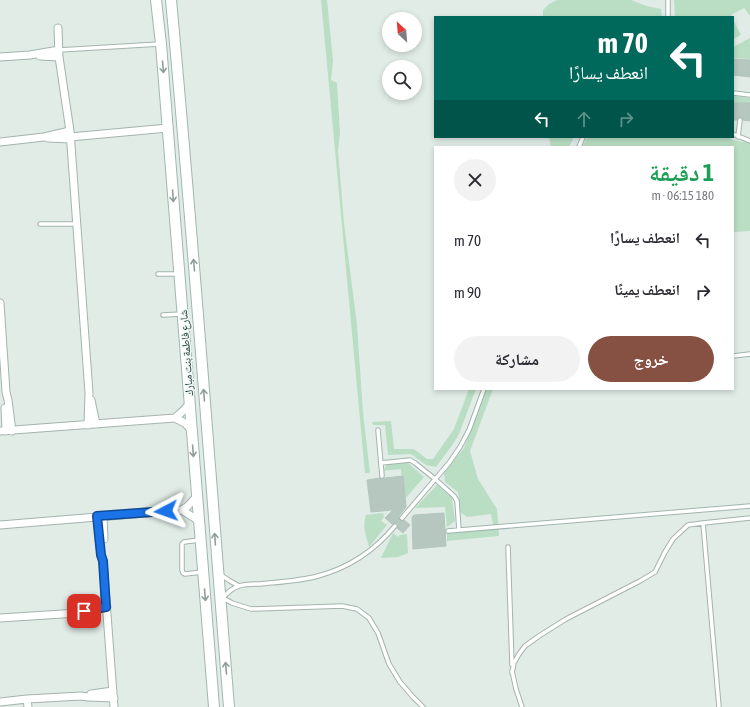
<!DOCTYPE html>
<html lang="ar">
<meta charset="utf-8">
<style>
:root{--surface:#fff;--page:#f2f2f3;--text:#2b2b33;--muted:#7c7c81;--accent:#865042}
body{margin:0;font-family:"Asap Condensed","Noto Naskh Arabic",sans-serif;background:var(--page);color:var(--text);direction:rtl;height:100vh;display:flex;flex-direction:column;font-size:15px;white-space:nowrap}
*{box-sizing:border-box;margin:0}
p{font-size:13px;color:var(--muted)}
.icon{flex:none;width:22px;height:22px;fill:none;stroke:currentColor;stroke-width:2;stroke-linecap:round;stroke-linejoin:round}
.map{position:relative;flex:1;overflow:hidden;direction:ltr}
.details{position:absolute;left:434px;top:146px;width:300px;height:244px;display:flex;flex-direction:column;background:var(--surface);border-radius:0px;box-shadow:0 2px 6px #0003;direction:rtl}
.details>*{flex:none}
.banner{position:absolute;left:434px;top:16px;width:300px;height:122px;border-radius:0px;box-shadow:0 2px 6px #0003;direction:rtl;background:#00695c;color:#fff;overflow:hidden}
.needle{width:26px;rotate:334deg}
.tools{position:absolute;left:382px;top:12px;display:grid;gap:8px}
.tools a{display:grid;place-items:center;width:40px;height:40px;border-radius:50%;background:var(--surface);box-shadow:0 2px 6px #0003;font-size:20px}
.pin{position:absolute;display:grid;place-items:center;width:34px;height:34px;color:#fff;margin:-17px;border-radius:8px;box-shadow:0 2px 6px #0006}
.me{position:absolute;width:44px;margin:-22px;rotate:266deg;stroke-linejoin:round;filter:drop-shadow(0 0 3px #0008)}
.turn{display:flex;align-items:center;gap:14px;height:84px;padding:0 20px;font-size:18px}
.turn .icon{width:52px;height:52px;stroke-width:2.5}
.turn b{display:block;font-size:28px;line-height:34px}
.lanes{display:flex;align-items:center;height:38px;padding:0 20px;background:#0003;justify-content:center;gap:20px;direction:ltr}
.lanes .off{opacity:.35}
.round{display:grid;place-items:center;flex:none;width:42px;height:42px;border-radius:21px;background:var(--page)}
.overview{display:flex;align-items:center;justify-content:space-between;height:68px;padding:0 20px}
h1{font-size:24px;font-weight:700;line-height:30px;color:#1e9e55}
.button{display:flex;gap:8px;margin-top:auto;padding:8px 20px}
.button a{flex:1;height:46px;border-radius:24px;background:var(--accent);color:#fff;font-size:16px;font-weight:700;line-height:46px;text-align:center}
.button a+a{background:var(--page);color:var(--text)}
ul{padding:0;list-style:none}
li{display:flex;align-items:center;gap:12px;height:52px;padding:0 20px}
li div{flex:1}
li b{display:block;font-size:15px}
li em{font-style:normal}
.map>svg:first-child{display:block}
.green{fill:#b9dec3}
.building{fill:#b6c7c0;stroke:#b3c6be}
.lines{fill:none;stroke-linecap:round;stroke-linejoin:round}
.lane-casing{stroke:#a3b4ae;stroke-width:5.5}
.street-casing{stroke:#a3b4ae;stroke-width:9}
.secondary-casing{stroke:#9eb8af;stroke-width:12}
.lane{stroke:#fff;stroke-width:3.5}
.street{stroke:#fff;stroke-width:7}
.secondary{stroke:#fff;stroke-width:10}
.oneway{stroke:#909e9a}
.route-casing{stroke:#114b97;stroke-width:10}
.route{stroke:#1a73e8;stroke-width:7}
.labels{text-anchor:middle;dominant-baseline:central;stroke-width:3;stroke-linejoin:round;paint-order:stroke}
.street-label{font-size:11px;fill:#203d35;stroke:#f1f8f5}
</style>
<div class="map">
<svg width="750" height="707" viewBox="0 0 750 707">
<rect width="100%" height="100%" fill="#e1ece7"/>
<path class="green" d="M321 0H327L333 61 331 80 337 83 340 134 338 150 344 223 357 325 363 413 370 473H365Z
M557 0H631L646 6 661 9 662 17H543V10L549 4Z
M674 0H750V16L744 8 731 15 732 17H675Z
M733 20 741 35 733 39Z
M750 38V59L733 58V47Z
M733 96 750 98V103H733Z
M549 137H574L569 147H551Z
M587 137H728L733 140 750 143V231L733 232V147H582Z
M469 389H476L459 434 453 444 436 467 426 465 411 454 388 455 385 425H373L372 422 391 421 394 449H414L427 459H433L454 429Z
M486 389H493L470 451 478 479 497 509 499 536 447 541V533L494 529 491 514 467 517 460 512 458 492 445 482 444 473 464 448Z
M407 462 424 477 404 500 401 469 383 471 387 464Z
M437 485 452 498 455 521 447 527 445 507 415 508Z
M383 513 384 517 381 521 387 525 369 547C366 533 362 530 366 515Z
M393 533 398 537 400 535 407 534 408 553 398 557 381 558Z"/>
<path class="building" d="M733 59 750 60V77L733 75Z
M733 103H750V121L743 120 742 118 740 117 738 118 737 120H733Z
M403 476 406 507 399 516V519L401 521 404 520 410 525 403 533 397 528 398 525 397 523H394L392 524 385 518 393 510 371 512 367 480 380 478 383 479 385 478Z
M444 513 446 546 413 549 412 517 414 515Z"/>
<g class="lines">
<g class="lane-casing">
<path id="lane" d="M668 0V17
M59 50 160 44
M733 93 750 95
M733 134 750 141
M738 137 740 120
M579 147 583 137
M40 224H77
M158 274H178
M163 315 182 314
M733 356 750 354
M378 430 382 476
M381 463 410 460 415 463 435 479 454 496 457 501 459 530
M402 518 449 463 460 447 469 430 484 389
M703 523 719 707
M448 531 750 506
M199 540 184 542 182 544V570L183 573 185 574 202 572
M508 547 512 665
M221 575 230 581 239 586
M223 598 232 603 251 609 342 606 357 609 369 618 378 633 389 664 400 682 413 697 423 707
M222 599C226 594 232 588 239 586 245 584 253 584 260 584 279 582 300 581 318 576 348 568 375 550 395 526
M512 671 516 689 522 707
M512 673 514 663 519 654 525 646 539 636 566 619 640 581 655 572 665 552 673 539 688 525 703 523 750 518"/>
</g>
<g class="street-casing">
<path id="street" d="M58 28 59 57 70 131 89 393 88 425
M40 56 59 57
M0 57 30 55 59 50
M70 137 168 128
M48 138 70 139
M0 142 44 137 70 131
M0 303 6 392 8 400 12 431
M91 400 96 424
M5 408 6 431
M175 418 183 411 190 403
M0 431 175 418 185 423 192 431
M182 510 199 521
M103 516 104 539
M97 517 101 555 103 561 114 707
M0 525 182 510 188 506 197 496
M0 618 78 613 107 607
M91 694 113 691
M27 699 28 707
M0 702 27 699 81 696 88 697 114 698"/>
</g>
<g class="secondary-casing">
<path id="secondary" d="M156 0 161 44 214 707
M171 0C193 235 210 471 229 707"/>
</g>
<use href="#lane" class="lane"/>
<use href="#street" class="street"/>
<use href="#secondary" class="secondary"/>
</g>
<defs><path id="oneway-shaft" d="M-6 0H5M1.5-3L5.5 0L1.5 3" fill="none" stroke-width="1.6" stroke-linecap="round" stroke-linejoin="round"/></defs>
<g class="oneway">
<use href="#oneway-shaft" transform="translate(163 67) rotate(85)"/>
<use href="#oneway-shaft" transform="translate(173 196) rotate(86)"/>
<use href="#oneway-shaft" transform="translate(194 265) rotate(-95)"/>
<use href="#oneway-shaft" transform="translate(204 395) rotate(-94)"/>
<use href="#oneway-shaft" transform="translate(193 451) rotate(86)"/>
<use href="#oneway-shaft" transform="translate(215 539) rotate(-94)"/>
<use href="#oneway-shaft" transform="translate(205 595) rotate(85)"/>
<use href="#oneway-shaft" transform="translate(226 668) rotate(-95)"/>
</g>
<g class="lines">
<g class="route-casing">
<path id="route" d="M84 611 106 607 103 561 101 555 97 516 166 511"/>
</g>
<use href="#route" class="route"/>
</g>
<g class="labels">
<g class="street-label">
<text transform="translate(186 353) rotate(-94)">شارع فاطمة بنت مبارك</text>
</g>
</g>
</svg>
<div class="tools">
<a><svg class="needle" viewBox="-14 -14 28 28"><path d="M0-13l5 13h-10z" fill="#e53935"/><path d="M0 13l5-13h-10z" fill="#7c7c81"/></svg></a>
<a><svg class="icon" aria-label="search" viewBox="0 0 24 24"><circle cx="10" cy="10" r="6"/><path d="M15 15l6 6"/></svg></a>
</div>
<div class="pin" style="left:84px;top:611px;background:#d93025"><svg class="icon" aria-label="arrive" viewBox="0 0 24 24"><path d="M6 21V4h12l-3 4 3 4H6"/></svg></div>
<svg class="me" style="left:166px;top:511px" viewBox="-20 -20 40 40"><path d="M0-17L14 15 0 8-14 15z" fill="#1a73e8" stroke="#fff" stroke-width="4"/></svg>
<div class="banner">
<div class="turn"><svg class="icon" aria-label="left" viewBox="0 0 24 24"><path d="M17 20v-9H6M10 6l-5 5 5 5"/></svg><div><b>70 m</b>انعطف يسارًا</div></div>
<div class="lanes"><svg class="icon" aria-label="left" viewBox="0 0 24 24"><path d="M17 20v-9H6M10 6l-5 5 5 5"/></svg><svg class="icon off" aria-label="ahead" viewBox="0 0 24 24"><path d="M12 20V5M6 11l6-6 6 6"/></svg><svg class="icon off" aria-label="right" viewBox="0 0 24 24"><path d="M7 20v-9h11M14 6l5 5-5 5"/></svg></div>
</div>
<section class="details">
<div class="overview"><div><h1>1 دقيقة</h1><p>180 m · 06:15</p></div><a class="round"><svg class="icon" aria-label="close" viewBox="0 0 24 24"><path d="M6 6l12 12M18 6L6 18"/></svg></a></div>
<ul>
<li><svg class="icon" aria-label="left" viewBox="0 0 24 24"><path d="M17 20v-9H6M10 6l-5 5 5 5"/></svg><div><b>انعطف يسارًا</b></div><em>70 m</em></li>
<li><svg class="icon" aria-label="right" viewBox="0 0 24 24"><path d="M7 20v-9h11M14 6l5 5-5 5"/></svg><div><b>انعطف يمينًا</b></div><em>90 m</em></li>
</ul>
<div class="button"><a>خروج</a><a>مشاركة</a></div>
</section>
</div>
